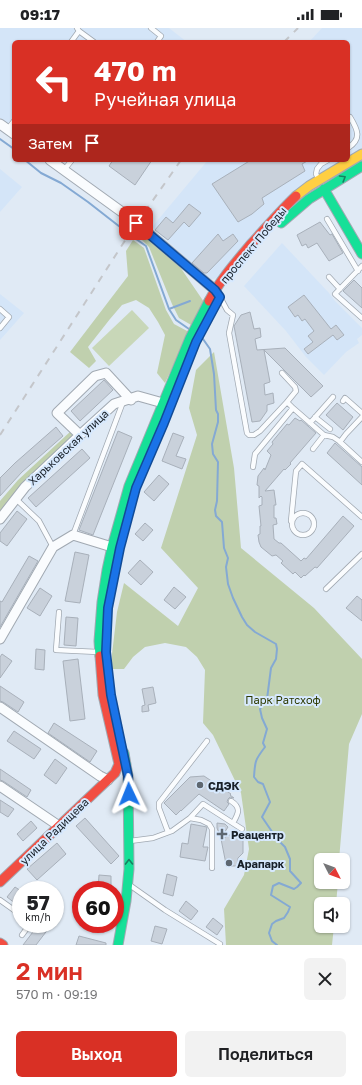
<!DOCTYPE html>
<html lang="ru">
<meta charset="utf-8">
<style>
:root{--surface:#fff;--page:#f2f2f2;--text:#202124;--muted:#757577;--accent:#d93025}
body{margin:0;font-family:"Golos Text",sans-serif;background:var(--page);color:var(--text);height:100vh;display:flex;flex-direction:column;font-size:15px;white-space:nowrap}
*{box-sizing:border-box;margin:0}
p{font-size:13px;color:var(--muted)}
.icon{flex:none;width:22px;height:22px;fill:none;stroke:currentColor;stroke-width:2;stroke-linecap:round;stroke-linejoin:round}
.map{position:relative;height:917px;overflow:hidden}
.drawer{display:flex;flex-direction:column;background:var(--surface);flex:1}
.drawer>*{flex:none}
.top-card{position:absolute;left:12px;top:12px;width:338px;height:122px;border-radius:6px;box-shadow:0 1px 3px #0004;background:#d93025;color:#fff;overflow:hidden}
.needle{width:26px;rotate:132deg}
.tools{position:absolute;left:314px;top:825px;display:grid;gap:8px}
.tools a{display:grid;place-items:center;width:36px;height:36px;border-radius:6px;background:var(--surface);box-shadow:0 1px 3px #0004;font-size:20px}
.speed{position:absolute;left:12px;top:853px;display:flex;gap:8px;font-size:20px;font-weight:700;text-align:center}
.speed>*{display:grid;place-content:center;width:52px;height:52px;border-radius:50%;background:var(--surface);box-shadow:0 1px 3px #0004;line-height:1}
.speed small{font-size:10px;font-weight:400}
.speed .limit{border:6px solid #d22;background:#fff;color:#111}
.pin{position:absolute;display:grid;place-items:center;width:34px;height:34px;color:#fff;margin:-17px;border-radius:8px;box-shadow:0 2px 6px #0006}
.me{position:absolute;width:44px;margin:-22px;rotate:358deg;stroke-linejoin:round;filter:drop-shadow(0 0 3px #0008)}
.turn{display:flex;align-items:center;gap:14px;height:84px;padding:0 16px;font-size:18px}
.turn .icon{width:52px;height:52px;stroke-width:2.5}
.turn b{display:block;font-size:28px;line-height:34px}
.then{display:flex;align-items:center;height:38px;padding:0 16px;background:#0003;gap:8px;font-size:15px}
.round{display:grid;place-items:center;flex:none;width:42px;height:42px;border-radius:6px;background:var(--page)}
.summary{display:flex;align-items:center;justify-content:space-between;height:68px;padding:0 16px}
h1{font-size:24px;font-weight:600;line-height:30px;color:var(--accent)}
.action{display:flex;gap:8px;margin-top:auto;padding:8px 16px}
.action a{flex:1;height:46px;border-radius:6px;background:var(--accent);color:#fff;font-size:16px;font-weight:600;line-height:46px;text-align:center}
.action a+a{background:var(--page);color:var(--text)}
.status{display:flex;justify-content:space-between;align-items:center;height:28px;padding:0 20px;background:var(--surface);direction:ltr}
.status svg{height:11px;fill:currentColor}
.map>svg:first-child{display:block}
.built{fill:#d4e5f8}
.green{fill:#c8d7b8}
.forest{fill:#c0d0ae}
.lines{fill:none;stroke-linecap:round;stroke-linejoin:round}
.stream{stroke:#84a9d3;stroke-width:2}
.building{fill:#c9d1db;stroke:#a8b0ba}
.lane-casing{stroke:#a1a9b2;stroke-width:6}
.street-casing{stroke:#a1a9b2;stroke-width:11}
.fast-casing{stroke:#a1a9b2;stroke-width:11}
.slow-casing{stroke:#a1a9b2;stroke-width:11}
.jam-casing{stroke:#a1a9b2;stroke-width:11}
.lane{stroke:#fafcfe;stroke-width:4.5}
.street{stroke:#fafcfe;stroke-width:9}
.fast{stroke:#16e098;stroke-width:9}
.slow{stroke:#ffcf43;stroke-width:9}
.jam{stroke:#f24e42;stroke-width:9}
.rail{stroke:#c4c6ca;stroke-width:2;stroke-dasharray:7 7;stroke-linecap:butt}
.oneway{stroke:#178060}
.route-casing{stroke:#114b97;stroke-width:10}
.route{stroke:#1a73e8;stroke-width:7}
.poi-dot{fill:#5e6770;stroke:#d7e9fe;stroke-width:1.5}
.labels{text-anchor:middle;dominant-baseline:central;stroke-width:4;stroke-linejoin:round;paint-order:stroke}
.street-label{font-size:11px;fill:#182029;stroke:#d7e9fe}
.park-label{font-size:11px;fill:#2e3a02;stroke:#d7e9fe}
.poi-label{font-size:11px;font-weight:bold;fill:#182029;stroke:#d7e9fe;text-anchor:start}
</style>
<div class="status"><b>09:17</b><svg viewBox="0 0 49 12"><path d="M0 12V9h3v3zM5 12V6h3v6zM10 12V3h3v9zM15 12V0h3v12zM26 1h20v11H26zM47 4h2v5h-2z"/></svg></div>
<div class="map">
<svg width="362" height="917" viewBox="0 0 362 917">
<rect width="100%" height="100%" fill="#e0eaf5"/>
<path class="built" d="M0 0H169L187 14H14V100L0 90Z
M322 0H362V121L348 130V14H309Z
M208 132H345L217 250 210 252 152 199Z
M0 141 22 159 0 184Z
M282 215 329 265 335 273 362 300V307L357 311 359 315 346 324 324 347 306 329 286 303 244 258Z
M0 266 24 285 0 312Z"/>
<path class="green" d="M132 282 149 300 109 338 92 320Z"/>
<path class="forest" d="M141 205 178 236 204 274 193 298 179 290 172 276 149 219 138 208Z
M133 212 144 220 166 282 174 296 189 304 165 355 157 345 165 307 158 294 149 280 136 272 122 277 110 291 88 319 96 333 89 340 70 324 128 248 126 223Z
M214 324 234 440 241 520 314 580 362 631V686L349 716 339 832H321V854H338L336 876H321V898H334L332 917H226L224 881 244 847 249 821 241 765 213 707 203 695 205 642 197 629 186 619 165 615 145 619 133 629 124 641H112V626L117 584 124 555 178 598 198 560 161 520 197 407 189 380 196 342Z
M71 403 75 408 0 486V473L18 452Z"/>
<g class="lines">
<path class="stream" d="M0 111 14 121
M25 132 41 145 61 155 88 174 129 206 146 218 169 281 176 292 189 301
M169 281 190 273
M198 307 203 311 210 321 214 346 216 382 218 386V394L212 416 213 426 218 434 217 473 215 482 216 488 222 494 224 520 228 530 226 539 228 556 233 570 242 589 247 597 255 604 276 616 277 621 276 631 271 640 267 671 260 681 262 690 267 701 263 715 265 719C255 732 255 733 254 749L258 754 263 756 270 774 262 789 277 811 285 819 290 831V843L301 855 297 859 294 861 279 855 273 858 271 867 290 879 288 884 284 890 276 893 272 896 269 905 272 913 277 917"/>
</g>
<path class="building" d="M113 132H152L135 157 109 138Z
M251 132H309L302 136 305 143 262 170 264 176 252 186 238 194 212 156Z
M189 176 201 185 189 199 184 194 168 212 155 202 166 189 173 195Z
M320 194 330 207 332 206 343 225 329 233 317 215 308 220 306 216 302 218 297 207Z
M218 206 223 213 233 206 238 213 207 245H204L192 235Z
M354 252 362 260V280L343 263Z
M304 267 331 301 336 297 344 307 337 312 333 307 308 326 304 321 313 314 308 308 314 303 305 291 302 293 298 287 295 289 288 279Z
M250 284 254 301 260 300 261 309 255 311 257 322 285 320 323 358 311 369 264 322 270 354 264 356 265 367 273 365 274 375 267 377V383L260 393 252 394 234 298 241 287Z
M104 352 113 362 80 393 71 383Z
M337 375 353 389 343 402 326 387Z
M295 390 300 393 301 392 316 405 290 435 291 436 285 442 284 441 265 463 274 462 276 477H274V490H276L277 496 273 497 274 511 279 515H281L301 533 304 530 306 531 343 488 354 498 317 540 315 539 305 548 304 547 301 550 295 544 293 546 281 535 283 533 276 527 272 528 261 519 259 514 258 507 260 506V498H261L259 478 262 477V469L261 468 259 470V458L257 457 258 448 264 440 265 442 271 427 267 423 273 416 272 414 287 396 289 397Z
M56 399 63 408 22 444 0 468V450L15 435Z
M118 403 132 409 93 507 79 502Z
M173 405 184 409 176 428 186 431 182 441 162 433Z
M335 415 362 439V457L327 425Z
M82 421 90 430 36 479 28 470Z
M159 447 169 456 154 473 144 464Z
M17 483 27 491 7 518 0 513V505Z
M145 495 153 502 143 513 135 506Z
M75 524 89 527 80 575 65 573Z
M29 528 38 533 0 599V573L2 574Z
M140 532 153 544 141 557 128 545Z
M174 559 186 569 175 581 164 572Z
M40 560 52 568 40 588 27 580Z
M357 568 362 572V593L346 580Z
M66 589 78 590 76 618 64 617Z
M36 621 45 622 44 642 35 641Z
M2 626 12 633 0 650V629Z
M78 631 85 691 70 693 63 633Z
M0 658 24 674 18 684 3 674 0 673Z
M153 659 156 675 148 677 149 683 142 684V678L145 677 142 661Z
M54 695 97 723 90 734 48 705Z
M14 703 41 721 34 731 7 713Z
M55 731 67 740 56 756 44 747Z
M0 741 31 762 27 769 3 753 0 752Z
M204 748 231 766 230 767 234 770 230 769 228 771 227 774 229 776 224 783 199 766 181 783V782L176 787 164 775 190 749Z
M0 772 14 781 8 789 0 784Z
M85 790 119 828 111 836 76 798Z
M31 793 37 800 23 813 17 806Z
M217 795 225 796 228 799 221 810 217 800Z
M191 796 207 799 203 819H208L205 833 180 829 182 815 188 816Z
M234 805 236 808 240 806 243 813V825L238 830 237 838H228V836H226L221 811Z
M57 815 66 826 37 852 27 841Z
M167 846 177 849 173 868 163 865Z
M99 847 111 848V862H98Z
M15 859 21 863V880L7 869Z
M186 873 198 883 191 892 179 883Z
M213 890 223 898 217 907 206 899Z
M39 896H52L36 917H23Z
M155 898 167 901 162 916 151 913Z
M79 908 106 915V917H76Z"/>
<g class="lines">
<g class="lane-casing">
<path id="lane" d="M77 0 79 3 94 14
M151 0 161 8 157 14
M71 14 79 3
M7 102 14 93
M348 120C362 111 358 102 350 89
M64 142 72 132
M318 150 316 146 317 141 321 136 328 132
M327 191 358 243
M362 238 335 266 362 290
M329 249 340 261
M220 269 227 282 233 287 229 305 247 405 249 407H254L260 403 287 374
M0 281 9 289 0 300
M282 345 295 359 296 363 287 374 293 380
M343 373 345 370 362 385
M315 389 330 401
M310 395 333 369
M340 414 346 406 362 389
M313 421 324 407 333 409 339 413 362 434
M253 439 255 426 293 380 324 407
M16 471 39 493 53 519
M292 496a11 11 0 1 1 22 0a11 11 0 1 1-22 0Z
M291 493 296 443 302 436 362 489
M73 507 123 374
M326 561 362 526
M59 584 56 622 98 624
M231 773C242 780 238 786 233 795
M190 790 203 776 242 801
M168 804 159 780V775L207 713
M130 813 153 810 172 803 190 790 201 792 209 796 212 801V840
M131 858 165 882 220 916
M0 872 21 887
M22 907 30 896"/>
</g>
<g class="street-casing">
<path id="street" d="M0 96 14 106
M50 132 133 192 215 262
M80 407 57 385 95 348 106 345 131 372
M0 491 25 459 80 407 114 376 138 368 163 375
M0 611 53 519 73 507 112 519
M0 679 100 748 108 752
M0 758 59 798"/>
</g>
<g class="fast-casing">
<path id="fast" d="M324 161 362 226
M281 195 309 171 362 138
M100 628 99 613 102 574 107 542 112 519 129 458 190 310 209 273
M118 917 126 873 129 841 128 748 124 725"/>
</g>
<g class="slow-casing">
<path id="slow" d="M296 168 309 158 362 126"/>
</g>
<g class="jam-casing">
<path id="jam" d="M209 273C220 252 236 234 251 216 266 200 280 183 296 168
M0 854 115 745 119 736 103 667 100 628
M0 915 3 917"/>
</g>
<use href="#lane" class="lane"/>
<use href="#street" class="street"/>
<use href="#fast" class="fast"/>
<use href="#slow" class="slow"/>
<use href="#jam" class="jam"/>
<path class="rail" d="M284 14 298 0
M0 407 126 211 181 132"/>
</g>
<defs><path id="oneway-chevron" d="M-2-3.5L2.5 0L-2 3.5" fill="none" stroke-width="1.6" stroke-linecap="round" stroke-linejoin="round"/></defs>
<g class="oneway">
<use href="#oneway-chevron" transform="translate(343 150) rotate(-31)"/>
<use href="#oneway-chevron" transform="translate(129 834) rotate(-91)"/>
</g>
<g class="lines">
<g class="route-casing">
<path id="route" d="M129 766 128 748 111 667 106 624 108 580 120 520 136 460 164 395 196 314 220 269 215 262 136 195"/>
</g>
<use href="#route" class="route"/>
</g>
<g class="poi-dot">
<circle cx="200" cy="757" r="4"/>
<path d="M220 800h4v4h4v4h-4v4h-4v-4h-4v-4h4z"/>
<circle cx="229" cy="835" r="4"/>
</g>
<g class="labels">
<g class="street-label">
<text transform="translate(253 217) rotate(-50)">проспект Победы</text>
<text transform="translate(68 419) rotate(-43)">Харьковская улица</text>
<text transform="translate(54 803) rotate(-44)">улица Радищева</text>
</g>
<g class="park-label">
<text x="283" y="671">Парк Ратсхоф</text>
</g>
<g class="poi-label">
<text x="208" y="757">СДЭК</text>
<text x="231" y="806">Реацентр</text>
<text x="237" y="835">Арапарк</text>
</g>
</g>
</svg>
<div class="tools">
<a><svg class="needle" viewBox="-14 -14 28 28"><path d="M0-13l5 13h-10z" fill="#e53935"/><path d="M0 13l5-13h-10z" fill="#757577"/></svg></a>
<a><svg class="icon" aria-label="sound" viewBox="0 0 24 24"><path d="M4 9h4l5-4v14l-5-4H4zM17 9q2 3 0 6"/></svg></a>
</div>
<div class="speed"><div>57<small>km/h</small></div><div class="limit">60</div></div>
<div class="pin" style="left:136px;top:195px;background:#d93025"><svg class="icon" aria-label="arrive" viewBox="0 0 24 24"><path d="M6 21V4h12l-3 4 3 4H6"/></svg></div>
<svg class="me" style="left:129px;top:766px" viewBox="-20 -20 40 40"><path d="M0-17L14 15 0 8-14 15z" fill="#1a73e8" stroke="#fff" stroke-width="4"/></svg>
<div class="top-card">
<div class="turn"><svg class="icon" aria-label="left" viewBox="0 0 24 24"><path d="M17 20v-9H6M10 6l-5 5 5 5"/></svg><div><b>470 m</b>Ручейная улица</div></div>
<div class="then">Затем<svg class="icon" aria-label="arrive" viewBox="0 0 24 24"><path d="M6 21V4h12l-3 4 3 4H6"/></svg></div>
</div>
</div>
<section class="drawer">
<div class="summary"><div><h1>2 мин</h1><p>570 m · 09:19</p></div><a class="round"><svg class="icon" aria-label="close" viewBox="0 0 24 24"><path d="M6 6l12 12M18 6L6 18"/></svg></a></div>
<div class="action"><a>Выход</a><a>Поделиться</a></div>
</section>
